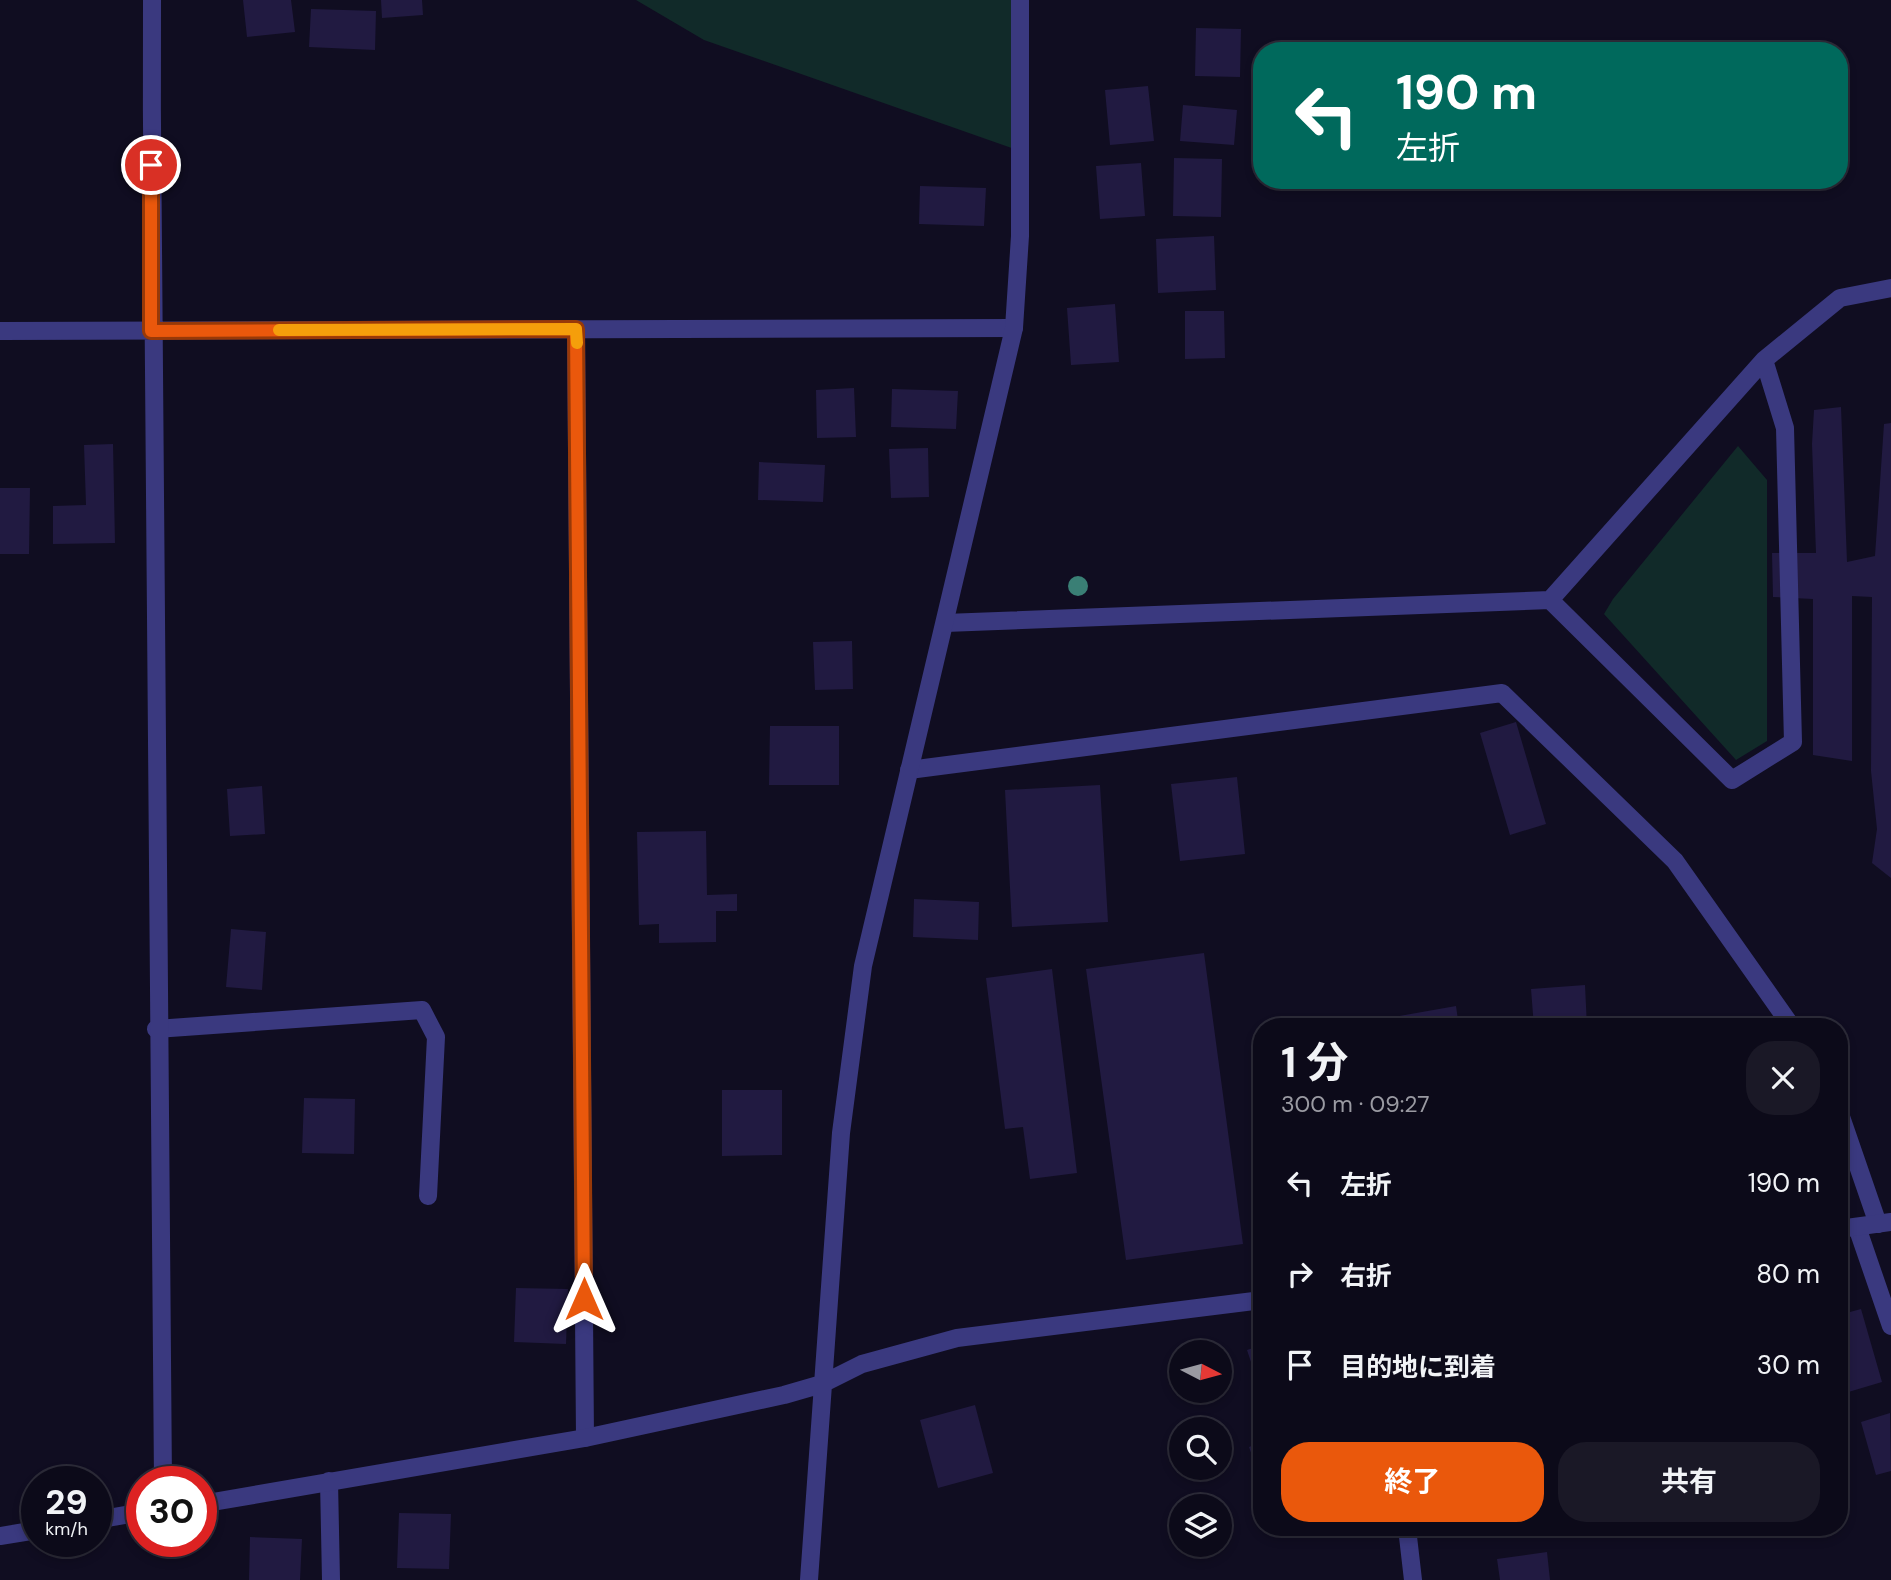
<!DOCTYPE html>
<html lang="ja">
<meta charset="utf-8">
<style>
:root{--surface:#0c0a19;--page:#1a1826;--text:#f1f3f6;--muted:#9a9aa2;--line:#2c2b38;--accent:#ea580c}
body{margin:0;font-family:"DM Sans","Noto Sans JP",sans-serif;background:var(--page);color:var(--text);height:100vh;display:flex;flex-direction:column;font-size:26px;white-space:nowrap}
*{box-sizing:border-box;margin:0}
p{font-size:23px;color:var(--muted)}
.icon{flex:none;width:38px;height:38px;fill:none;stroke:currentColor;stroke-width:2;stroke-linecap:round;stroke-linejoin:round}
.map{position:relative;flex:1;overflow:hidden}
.sheet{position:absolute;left:1253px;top:1018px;width:595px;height:518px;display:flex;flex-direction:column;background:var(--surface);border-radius:28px;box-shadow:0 4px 10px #0003,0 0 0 2px var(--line)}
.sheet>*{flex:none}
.hud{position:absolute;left:1253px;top:42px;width:595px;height:147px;border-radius:28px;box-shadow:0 4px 10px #0003,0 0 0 2px var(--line);background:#00695c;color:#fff;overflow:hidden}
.needle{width:46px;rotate:96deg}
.controls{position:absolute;left:1169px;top:1340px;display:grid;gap:14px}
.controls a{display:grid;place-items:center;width:63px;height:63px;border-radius:50%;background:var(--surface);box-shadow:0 4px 10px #0003,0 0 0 2px var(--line);font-size:35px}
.speed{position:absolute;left:21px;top:1466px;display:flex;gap:14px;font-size:35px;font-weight:700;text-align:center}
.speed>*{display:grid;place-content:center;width:91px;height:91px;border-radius:50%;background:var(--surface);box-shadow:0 4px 10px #0003,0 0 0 2px var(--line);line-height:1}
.speed small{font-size:18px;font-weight:400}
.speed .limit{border:10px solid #d22;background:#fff;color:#111}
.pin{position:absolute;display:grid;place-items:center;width:60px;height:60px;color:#fff;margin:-30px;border:4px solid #fff;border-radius:50%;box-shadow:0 2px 7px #0007}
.me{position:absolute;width:77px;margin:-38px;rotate:0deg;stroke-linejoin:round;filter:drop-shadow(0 0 5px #0008)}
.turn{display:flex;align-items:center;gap:24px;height:147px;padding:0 28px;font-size:32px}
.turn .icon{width:91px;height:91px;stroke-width:2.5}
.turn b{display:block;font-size:49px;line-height:60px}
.round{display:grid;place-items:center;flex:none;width:74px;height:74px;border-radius:28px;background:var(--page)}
.overview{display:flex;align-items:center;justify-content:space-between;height:119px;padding:0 28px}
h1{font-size:42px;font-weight:700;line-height:52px}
.button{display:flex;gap:14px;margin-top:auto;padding:14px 28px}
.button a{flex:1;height:80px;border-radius:28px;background:var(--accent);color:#fff;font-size:28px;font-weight:700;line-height:80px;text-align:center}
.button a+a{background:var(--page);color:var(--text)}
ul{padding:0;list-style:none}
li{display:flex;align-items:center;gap:21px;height:91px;padding:0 28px}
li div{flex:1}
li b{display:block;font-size:26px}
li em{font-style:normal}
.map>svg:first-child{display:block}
.green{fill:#112a29}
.building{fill:#211a41}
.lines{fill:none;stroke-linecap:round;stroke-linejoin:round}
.service{stroke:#3a397f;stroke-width:18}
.minor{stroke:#3a397f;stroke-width:18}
.tertiary{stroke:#3a397f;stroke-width:18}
.tree{fill:#3a7f75}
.route-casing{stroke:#983908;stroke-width:18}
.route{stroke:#ea580c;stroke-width:12}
.slow{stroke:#f59e0b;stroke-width:12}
</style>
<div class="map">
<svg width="1891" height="1580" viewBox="0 0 1891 1580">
<rect width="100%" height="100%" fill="#100d21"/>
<path class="green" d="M636 0H1020V151L704 40Z
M1738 446 1767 480V741L1736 760 1604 614 1613 599Z"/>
<path class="building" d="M243 0H291L295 32 247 37Z
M381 0H422L423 15 382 18Z
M311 9 376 11 375 50 309 47Z
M1196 28 1241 29 1240 77 1195 76Z
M1148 86 1154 141 1110 145 1105 90Z
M1183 105 1237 110 1234 145 1180 141Z
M1174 158 1222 159 1221 217 1173 216Z
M1141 163 1145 216 1100 219 1096 166Z
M920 186 986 188 984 226 919 224Z
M1214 236 1216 290 1158 293 1156 239Z
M1115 304 1119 362 1071 365 1067 308Z
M1185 311H1224L1225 358 1185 359Z
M854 388 856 437 817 438 816 390Z
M892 389 958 391 956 429 891 427Z
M1841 407 1847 562 1875 556 1884 424 1891 423V878L1872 863 1877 829 1871 771 1872 597 1852 596V761L1813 755V599L1773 597 1772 553H1816L1812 444 1814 410Z
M113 444 115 543 53 544V506L86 505 84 445Z
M928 448 929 497 891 498 889 449Z
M759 462 825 465 823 502 758 500Z
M0 488H30L29 554H0Z
M852 641 853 689 815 690 813 642Z
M1516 722 1546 824 1510 835 1480 733Z
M770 726H839V785H769Z
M1237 777 1245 854 1180 861 1171 784Z
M1100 785 1108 922 1012 927 1005 790Z
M262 786 265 834 230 836 227 789Z
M706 831 707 895 737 894V911H716V942L659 943V924L639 925 637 832Z
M914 899 979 902 978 940 913 937Z
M231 929 266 932 262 990 226 987Z
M1204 953 1243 1244 1126 1260 1086 969Z
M1052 969 1077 1173 1030 1179 1023 1127 1005 1129 986 978Z
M1585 985 1587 1027H1534L1531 989Z
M1456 1006 1459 1027H1389L1388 1018Z
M1358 1021V1027H1300V1023Z
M722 1090H782V1155L722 1156Z
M304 1098 355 1099 354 1154 302 1153Z
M516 1288 568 1289 566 1344 514 1342Z
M1861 1309 1882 1382 1845 1393 1839 1375V1315Z
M1262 1345V1392H1261L1247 1350Z
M975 1405 993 1473 938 1488 920 1420Z
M1890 1413 1891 1471 1876 1475 1861 1422Z
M1262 1442V1481H1261L1249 1447Z
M399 1513 451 1514 449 1569 397 1568Z
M250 1537 302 1539 300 1580H249Z
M1547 1552 1550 1580H1500L1497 1559Z"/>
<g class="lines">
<path class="service" d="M1550 600 1732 780 1793 742 1785 428 1764 360
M945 623 1550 600 1764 360 1840 298 1891 288
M156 1029 422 1010 436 1037 428 1196"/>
<path class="minor" d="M152 0C151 494 157 988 163 1482
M576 329 585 1438
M0 331 1014 328
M909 770 1502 693 1675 861 1792 1027
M1839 1111 1878 1224
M1857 1227 1891 1326
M329 1481 331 1580
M1407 1528 1413 1580"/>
<path class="tertiary" d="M1839 1229 1891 1222
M201 1504 585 1438 784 1395 822 1384 862 1364 957 1338 1262 1300
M96 1520 142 1512
M0 1536 37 1530
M809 1580 841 1133 863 966 1014 328 1020 236V0"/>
</g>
<circle class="tree" cx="1078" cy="586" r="10"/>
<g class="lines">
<g class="route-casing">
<path id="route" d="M151 165V331L576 329 584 1299"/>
</g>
<use href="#route" class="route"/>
<path class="slow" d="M279 330 576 329 577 343"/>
</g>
</svg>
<div class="controls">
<a><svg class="needle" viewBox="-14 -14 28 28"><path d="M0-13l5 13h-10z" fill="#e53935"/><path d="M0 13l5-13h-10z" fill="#9a9aa2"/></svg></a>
<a><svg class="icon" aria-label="search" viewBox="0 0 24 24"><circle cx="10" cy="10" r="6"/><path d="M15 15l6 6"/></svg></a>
<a><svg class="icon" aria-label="layers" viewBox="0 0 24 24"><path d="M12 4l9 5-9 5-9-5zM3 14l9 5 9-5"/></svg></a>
</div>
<div class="speed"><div>29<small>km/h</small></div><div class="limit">30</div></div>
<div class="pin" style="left:151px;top:165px;background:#d93025"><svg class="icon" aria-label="arrive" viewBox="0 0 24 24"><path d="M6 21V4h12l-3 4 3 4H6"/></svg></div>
<svg class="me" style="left:584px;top:1299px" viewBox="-20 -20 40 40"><path d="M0-17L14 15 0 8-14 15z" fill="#ea580c" stroke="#fff" stroke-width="4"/></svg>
<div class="hud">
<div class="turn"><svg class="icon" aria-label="left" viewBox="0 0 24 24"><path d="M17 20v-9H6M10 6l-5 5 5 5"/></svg><div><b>190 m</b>左折</div></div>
</div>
<section class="sheet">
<div class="overview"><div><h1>1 分</h1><p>300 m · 09:27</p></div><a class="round"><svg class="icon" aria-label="close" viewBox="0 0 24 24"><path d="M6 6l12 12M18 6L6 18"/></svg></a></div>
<ul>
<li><svg class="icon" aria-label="left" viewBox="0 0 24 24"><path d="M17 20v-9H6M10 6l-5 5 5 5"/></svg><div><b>左折</b></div><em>190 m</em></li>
<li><svg class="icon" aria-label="right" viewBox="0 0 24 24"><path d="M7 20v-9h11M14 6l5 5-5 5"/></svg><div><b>右折</b></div><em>80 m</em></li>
<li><svg class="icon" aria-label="arrive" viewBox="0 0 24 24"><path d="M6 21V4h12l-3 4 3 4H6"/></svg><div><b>目的地に到着</b></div><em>30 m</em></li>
</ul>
<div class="button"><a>終了</a><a>共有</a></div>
</section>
</div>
